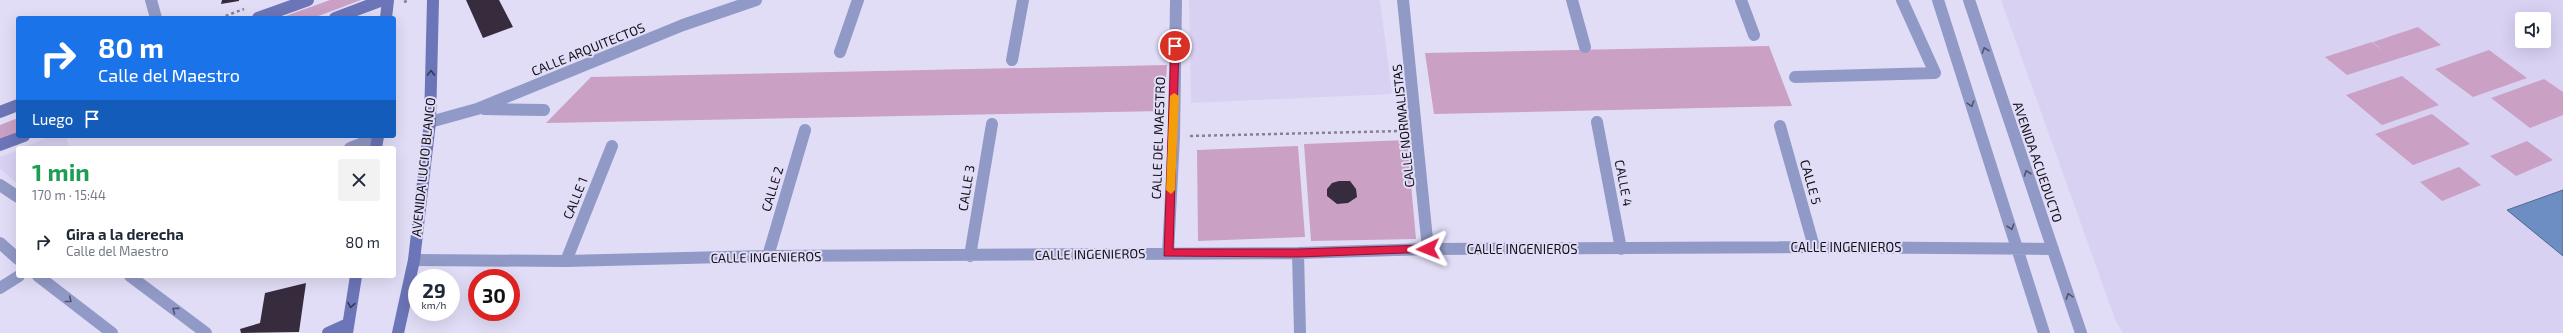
<!DOCTYPE html>
<html lang="es">
<meta charset="utf-8">
<style>
:root{--surface:#fff;--page:#f2f2f3;--text:#1f2937;--muted:#747a83}
body{margin:0;font-family:"Exo 2",sans-serif;background:var(--page);color:var(--text);height:100vh;display:flex;flex-direction:column;font-size:15px;white-space:nowrap}
*{box-sizing:border-box;margin:0}
p{font-size:13px;color:var(--muted)}
.icon{flex:none;width:22px;height:22px;fill:none;stroke:currentColor;stroke-width:2;stroke-linecap:round;stroke-linejoin:round}
.map{position:relative;flex:1;overflow:hidden}
.panel{position:absolute;left:16px;top:146px;width:380px;height:132px;display:flex;flex-direction:column;background:var(--surface);border-radius:4px;box-shadow:0 4px 16px #0002}
.panel>*{flex:none}
.hud{position:absolute;left:16px;top:16px;width:380px;height:122px;border-radius:4px;box-shadow:0 4px 16px #0002;background:#1a73e8;color:#fff;overflow:hidden}
.tools{position:absolute;left:2515px;top:12px;display:grid;gap:8px}
.tools a{display:grid;place-items:center;width:36px;height:36px;border-radius:4px;background:var(--surface);box-shadow:0 4px 16px #0002;font-size:20px}
.speed{position:absolute;left:408px;top:269px;display:flex;gap:8px;font-size:20px;font-weight:700;text-align:center}
.speed>*{display:grid;place-content:center;width:52px;height:52px;border-radius:50%;background:var(--surface);box-shadow:0 4px 16px #0002;line-height:1}
.speed small{font-size:10px;font-weight:400}
.speed .limit{border:6px solid #d22;background:#fff;color:#111}
.pin{position:absolute;display:grid;place-items:center;width:34px;height:34px;color:#fff;margin:-17px;border:2px solid #fff;border-radius:50%;box-shadow:0 1px 4px #0007}
.me{position:absolute;width:44px;margin:-22px;rotate:268deg;stroke-linejoin:round;filter:drop-shadow(0 0 3px #0008)}
.turn{display:flex;align-items:center;gap:14px;height:84px;padding:0 16px;font-size:18px}
.turn .icon{width:52px;height:52px;stroke-width:2.5}
.turn b{display:block;font-size:28px;line-height:34px}
.then{display:flex;align-items:center;height:38px;padding:0 16px;background:#0003;gap:8px;font-size:15px}
.round{display:grid;place-items:center;flex:none;width:42px;height:42px;border-radius:4px;background:var(--page)}
.head{display:flex;align-items:center;justify-content:space-between;height:68px;padding:0 16px}
h1{font-size:24px;font-weight:700;line-height:30px;color:#1e9e55}
ul{padding:0;list-style:none}
li{display:flex;align-items:center;gap:12px;height:56px;padding:0 16px}
li div{flex:1}
li b{display:block;font-size:15px}
li em{font-style:normal}
.map>svg:first-child{display:block}
.built{fill:#d8d1f2;fill-rule:evenodd}
.green{fill:#caa0c4}
.water{fill:#6c8ec3;stroke:#51688f}
.building{fill:#372c3e}
.lines{fill:none;stroke-linecap:round;stroke-linejoin:round}
.path{stroke:#858193;stroke-width:2.5;stroke-dasharray:3 3;stroke-linecap:butt}
.street{stroke:#9199c6;stroke-width:12}
.secondary{stroke:#6c75b7;stroke-width:12}
.oneway{stroke:#51546e}
.oneway2{stroke:#353857}
.route{fill:#e11d48;stroke:#92132f}
.slow{fill:#f59e0b}
.labels{text-anchor:middle;dominant-baseline:central;stroke-width:4;stroke-linejoin:round;paint-order:stroke}
.street-label{font-size:13px;fill:#110f17;stroke:#e2ddf7}
</style>
<div class="map">
<svg width="2563" height="333" viewBox="0 0 2563 333">
<rect width="100%" height="100%" fill="#e2ddf7"/>
<path class="built" d="M1189 0H1380L1392 94 1191 103Z
M2001 0H2563V333H2123L2116 322ZM2522 19H2544V41H2522Z
M51 136H66L69 148H22Z
M18 150V184L0 169V157Z"/>
<path class="green" d="M330 0H361L313 18H280Z
M2418 27 2441 45 2347 75 2325 57 2372 42 2384 52 2373 42Z
M1769 46 1792 106 1434 114 1425 53Z
M2489 50 2527 78 2473 97 2435 69Z
M1167 65 1164 111 546 123 591 77Z
M2402 76 2439 105 2382 125 2346 95Z
M2544 79 2563 92V115L2530 128 2491 98Z
M2432 114 2470 144 2413 165 2375 134Z
M18 118V134L0 141V125Z
M1407 140 1416 239 1311 241 1304 144Z
M2527 141 2553 160 2516 176 2490 156Z
M1298 146 1305 237 1198 241 1197 150Z
M2459 167 2481 185 2442 201 2420 182Z"/>
<path class="water" d="M2563 190V256L2507 210Z"/>
<path class="building" d="M222 0H239V1L221 4Z
M466 0H499L513 27 483 38Z
M1339 181H1350L1356 189 1357 197 1348 203 1337 204 1327 196V189L1332 183Z
M306 283 299 332 241 333 240 329 260 323 265 293Z"/>
<g class="lines">
<path class="path" d="M404 2 409 0
M220 18 244 9
M1190 136 1401 131"/>
<path class="street" d="M151 0 156 18
M1403 0 1428 249
M1572 0 1585 47
M1741 0 1754 35
M1938 0 2044 333
M1969 0 2081 333
M840 52 858 0
M1012 60 1023 0
M1795 77 1935 73 1902 0
M484 109 544 110
M430 122 477 109 683 25 756 0
M1597 122 1621 249
M1780 126 1814 247
M350 148 378 137
M0 185 18 197
M0 243 18 259
M1168 253 1174 137 1176 0
M1298 253 1300 333
M768 256 805 130
M970 256 992 124
M414 260 566 261 768 256 1298 253 1428 249 1814 247 2053 249
M566 261 612 146
M38 276 112 333
M130 276 206 333
M0 288 19 276"/>
<path class="secondary" d="M258 18 308 0
M335 18 383 0
M386 18 388 0
M0 112 18 105
M0 145 24 136
M376 148 378 136
M328 333 348 324
M347 333 356 276
M398 333 414 260 430 122 433 0"/>
</g>
<defs><path id="oneway-chevron" d="M-2-3.5L2.5 0L-2 3.5" fill="none" stroke-width="1.6" stroke-linecap="round" stroke-linejoin="round"/></defs>
<g class="oneway">
<use href="#oneway-chevron" transform="translate(1985 50) rotate(-109)"/>
<use href="#oneway-chevron" transform="translate(1971 104) rotate(72)"/>
<use href="#oneway-chevron" transform="translate(2027 173) rotate(-109)"/>
<use href="#oneway-chevron" transform="translate(2011 227) rotate(72)"/>
<use href="#oneway-chevron" transform="translate(2069 296) rotate(-108)"/>
<use href="#oneway-chevron" transform="translate(69 300) rotate(38)"/>
<use href="#oneway-chevron" transform="translate(175 310) rotate(-143)"/>
</g>
<g class="oneway2">
<use href="#oneway-chevron" transform="translate(431 73) rotate(-89)"/>
<use href="#oneway-chevron" transform="translate(351 305) rotate(99)"/>
</g>
<path class="route" d="M1175 43 1179 46 1173 249H1298L1428 245 1431 246V252L1298 257 1164 256 1171 46Z"/>
<path class="slow" d="M1174 93 1179 96 1175 190 1171 194 1166 190 1170 96Z"/>
<g class="labels">
<g class="street-label">
<text transform="translate(588 49) rotate(-22)">CALLE ARQUITECTOS</text>
<text transform="translate(1403 126) rotate(-96)">CALLE NORMALISTAS</text>
<text transform="translate(1158 138) rotate(-88)">CALLE DEL MAESTRO</text>
<text transform="translate(2038 162) rotate(71)">AVENIDA ACUEDUCTO</text>
<text transform="translate(423 167) rotate(-84)">AVENIDA LUCIO BLANCO</text>
<text transform="translate(1811 182) rotate(74)">CALLE 5</text>
<text transform="translate(1624 183) rotate(79)">CALLE 4</text>
<text transform="translate(966 188) rotate(-81)">CALLE 3</text>
<text transform="translate(772 189) rotate(-73)">CALLE 2</text>
<text transform="translate(575 198) rotate(-68)">CALLE 1</text>
<text x="1846" y="247">CALLE INGENIEROS</text>
<text x="1522" y="249">CALLE INGENIEROS</text>
<text transform="translate(1090 254) rotate(-1)">CALLE INGENIEROS</text>
<text transform="translate(766 257) rotate(-1)">CALLE INGENIEROS</text>
</g>
</g>
</svg>
<div class="tools">
<a><svg class="icon" aria-label="sound" viewBox="0 0 24 24"><path d="M4 9h4l5-4v14l-5-4H4zM17 9q2 3 0 6"/></svg></a>
</div>
<div class="speed"><div>29<small>km/h</small></div><div class="limit">30</div></div>
<div class="pin" style="left:1175px;top:46px;background:#d93025"><svg class="icon" aria-label="arrive" viewBox="0 0 24 24"><path d="M6 21V4h12l-3 4 3 4H6"/></svg></div>
<svg class="me" style="left:1428px;top:249px" viewBox="-20 -20 40 40"><path d="M0-17L14 15 0 8-14 15z" fill="#e11d48" stroke="#fff" stroke-width="4"/></svg>
<div class="hud">
<div class="turn"><svg class="icon" aria-label="right" viewBox="0 0 24 24"><path d="M7 20v-9h11M14 6l5 5-5 5"/></svg><div><b>80 m</b>Calle del Maestro</div></div>
<div class="then">Luego<svg class="icon" aria-label="arrive" viewBox="0 0 24 24"><path d="M6 21V4h12l-3 4 3 4H6"/></svg></div>
</div>
<section class="panel">
<div class="head"><div><h1>1 min</h1><p>170 m · 15:44</p></div><a class="round"><svg class="icon" aria-label="close" viewBox="0 0 24 24"><path d="M6 6l12 12M18 6L6 18"/></svg></a></div>
<ul>
<li><svg class="icon" aria-label="right" viewBox="0 0 24 24"><path d="M7 20v-9h11M14 6l5 5-5 5"/></svg><div><b>Gira a la derecha</b><p>Calle del Maestro</p></div><em>80 m</em></li>
</ul>
</section>
</div>
